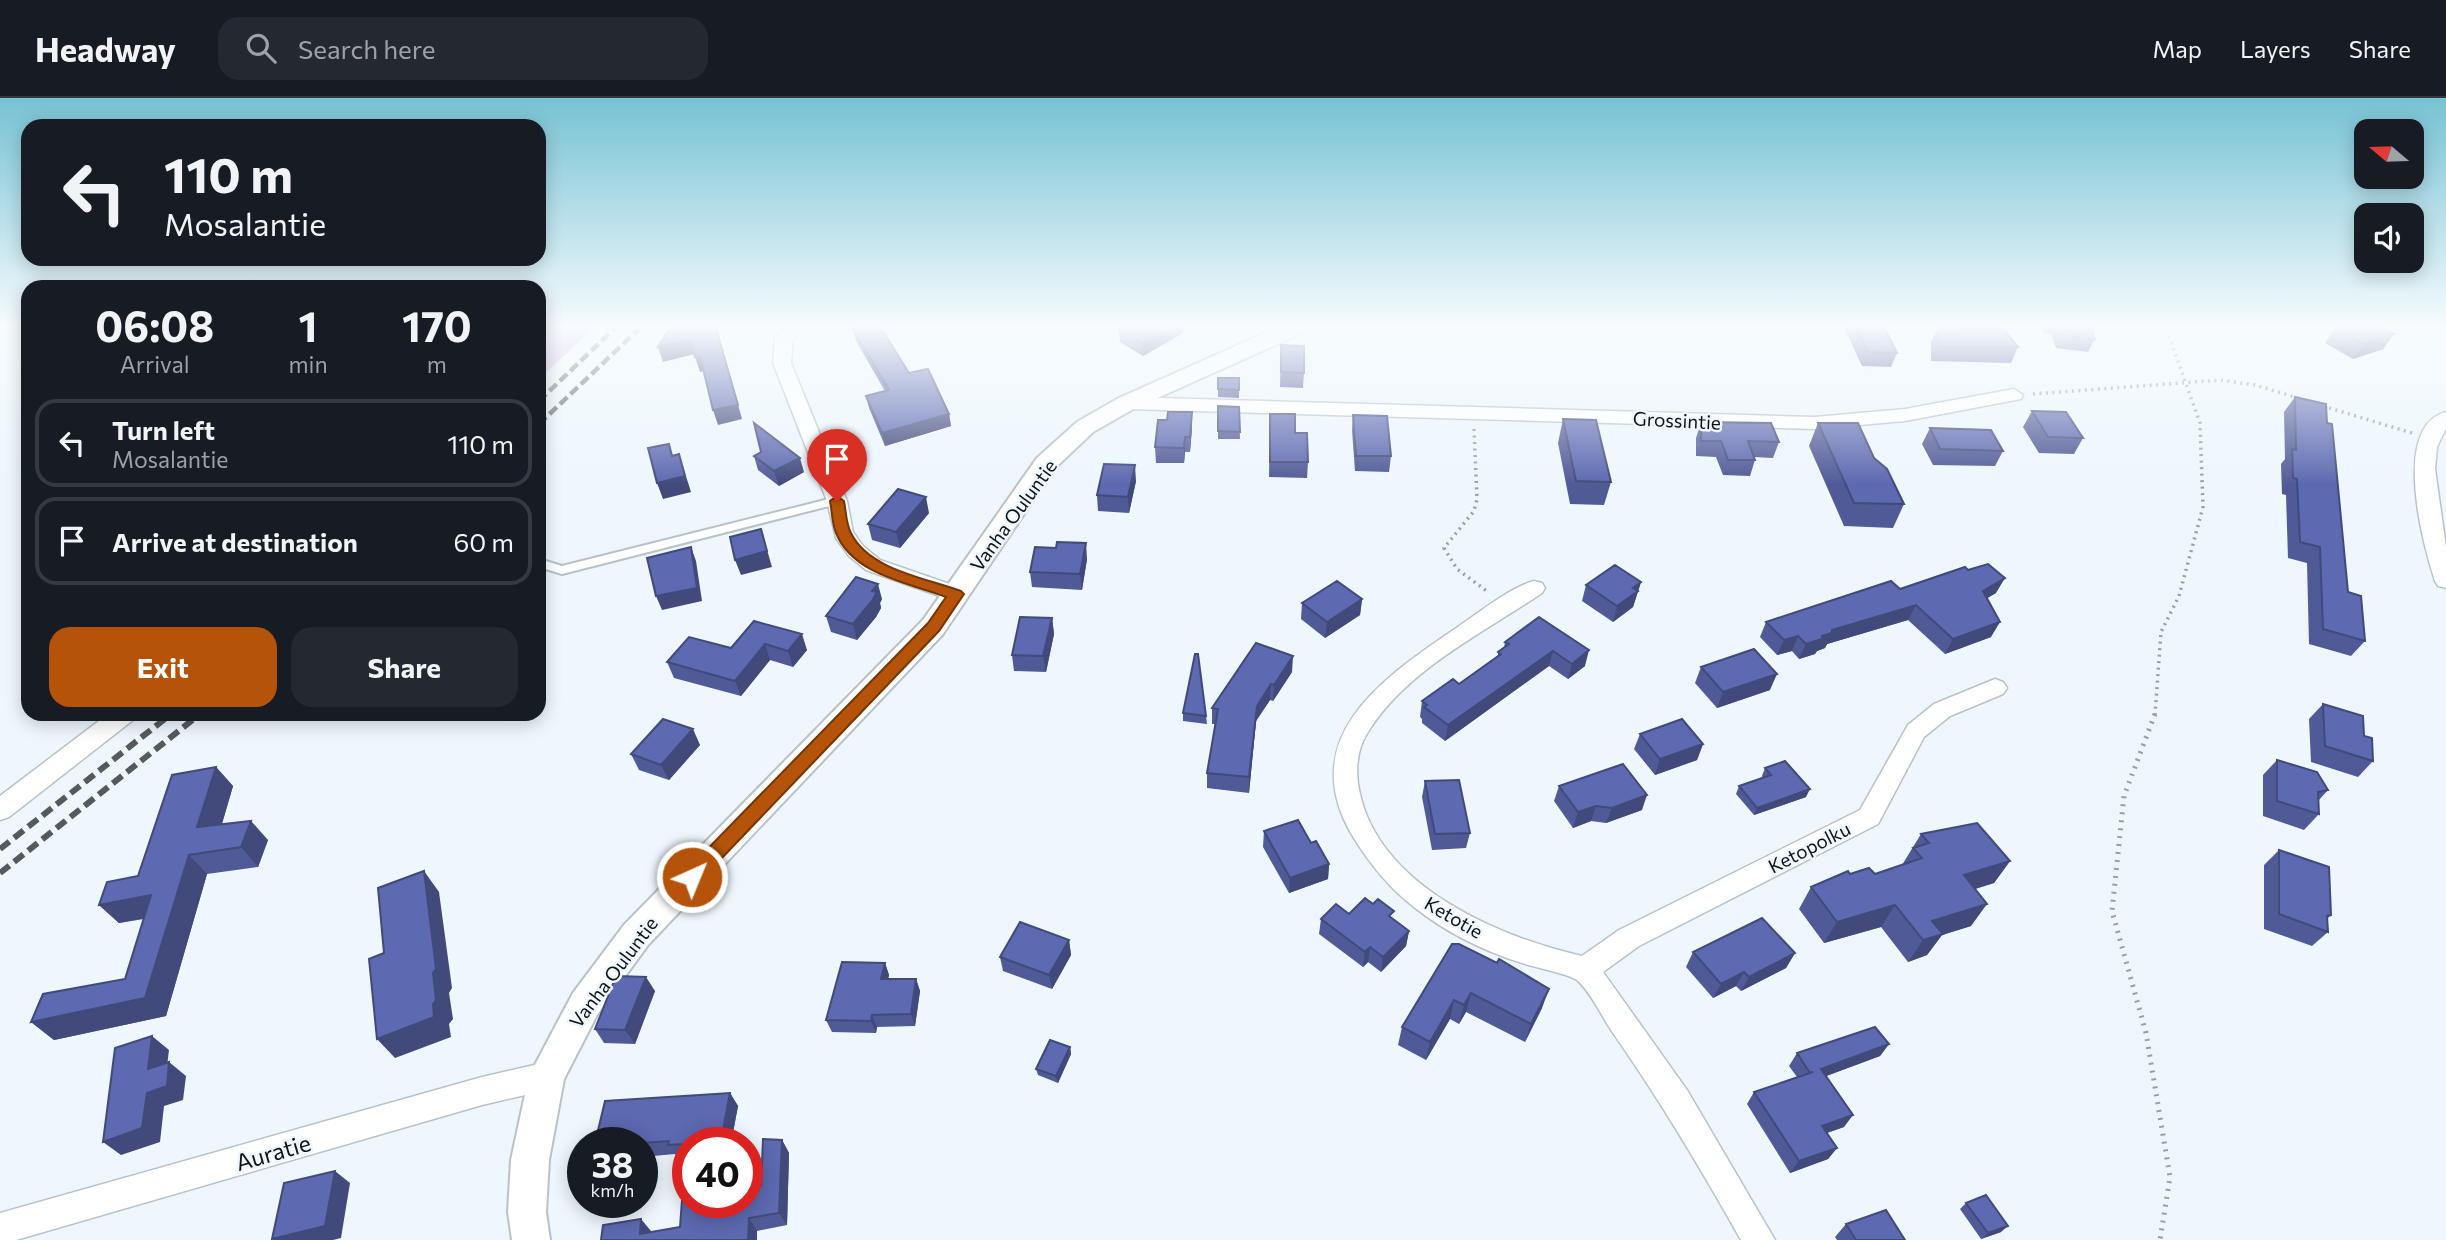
<!DOCTYPE html>
<style>
:root{--surface:#171b24;--page:#242831;--text:#f1f3f6;--muted:#9ea1a6;--line:#363941;--accent:#b45309}
body{margin:0;font-family:Commissioner,sans-serif;background:var(--page);color:var(--text);height:100vh;display:flex;flex-direction:column;font-size:26px;white-space:nowrap}
*{box-sizing:border-box;margin:0}
p{font-size:23px;color:var(--muted)}
.icon{flex:none;width:38px;height:38px;fill:none;stroke:currentColor;stroke-width:2;stroke-linecap:round;stroke-linejoin:round}
.map{position:relative;flex:1;overflow:hidden}
.sheet{position:absolute;left:21px;top:182px;width:525px;height:441px;display:flex;flex-direction:column;background:var(--surface);border-radius:21px;box-shadow:0 4px 18px #0003}
.sheet>*{flex:none}
.top-card{position:absolute;left:21px;top:21px;width:525px;height:147px;border-radius:21px;box-shadow:0 4px 18px #0003;background:#171b24;color:var(--text);overflow:hidden}
.needle{width:46px;rotate:289deg}
.fabs{position:absolute;left:2354px;top:21px;display:grid;gap:14px}
.fabs a{display:grid;place-items:center;width:70px;height:70px;border-radius:14px;background:var(--surface);box-shadow:0 4px 18px #0003;font-size:35px}
.speed{position:absolute;left:567px;top:1029px;display:flex;gap:14px;font-size:35px;font-weight:700;text-align:center}
.speed>*{display:grid;place-content:center;width:91px;height:91px;border-radius:50%;background:var(--surface);box-shadow:0 4px 18px #0003;line-height:1}
.speed small{font-size:18px;font-weight:400}
.speed .limit{border:10px solid #d22;background:#fff;color:#111}
.pin{position:absolute;display:grid;place-items:center;width:60px;height:60px;color:#fff;margin:-72px -30px;border-radius:50% 50% 50% 0;rotate:-45deg;box-shadow:0 0 7px #0007}
.pin .icon{rotate:45deg}
.me{position:absolute;width:77px;margin:-38px;rotate:44deg;stroke-linejoin:round;filter:drop-shadow(0 0 5px #0008)}
.turn{display:flex;align-items:center;gap:24px;height:147px;padding:0 28px;font-size:32px}
.turn .icon{width:91px;height:91px;stroke-width:2.5}
.turn b{display:block;font-size:49px;line-height:60px}
.eta{display:flex;justify-content:space-evenly;align-items:center;height:119px;text-align:center}
.eta b{font-size:42px;font-weight:700;line-height:49px}
.action{display:flex;gap:14px;margin-top:auto;padding:14px 28px}
.action a{flex:1;height:80px;border-radius:21px;background:var(--accent);color:#fff;font-size:28px;font-weight:700;line-height:80px;text-align:center}
.action a+a{background:var(--page);color:var(--text)}
ul{padding:0;list-style:none}
li{display:flex;align-items:center;gap:21px;height:88px;margin:0 14px 10px;padding:0 14px;border:4px solid var(--line);border-radius:21px}
li div{flex:1}
li b{display:block;font-size:26px}
li em{font-style:normal}
header{display:flex;align-items:center;gap:42px;box-sizing:border-box;height:98px;padding:0 35px;background:var(--surface);border-bottom:2px solid var(--line)}
header strong{font-size:33px}
nav{display:flex;gap:38px;margin-inline-start:auto;font-size:24px}
.search{width:490px;height:63px;background:var(--page);display:flex;align-items:center;gap:18px;box-sizing:border-box;padding:0 24px;border-radius:21px;color:var(--muted);font-size:26px}
.map>svg:first-child{display:block}
.green{fill:#d1b4e8}
.lines{fill:none;stroke-linecap:round;stroke-linejoin:round}
.service-casing{stroke:#b9c2c8;stroke-width:4}
.minor-casing{stroke:#b9c2c8;stroke-width:3}
.tertiary-casing{stroke:#b9c2c8;stroke-width:4}
.path-far1{stroke:#9aa1a6;stroke-width:3.5;stroke-dasharray:2 4.5;stroke-linecap:butt}
.path{stroke:#9aa1a6;stroke-width:5;stroke-dasharray:2 6;stroke-linecap:butt}
.service{fill:#fff;fill-rule:evenodd}
.minor{fill:#fff;fill-rule:evenodd}
.tertiary{fill:#fff;fill-rule:evenodd}
.rail-far1{stroke:#545a5d;stroke-width:4.5;stroke-dasharray:10 4.5;stroke-linecap:butt}
.rail{stroke:#545a5d;stroke-width:6;stroke-dasharray:12 6;stroke-linecap:butt}
.wall{fill:#505a97}
.shaded-wall{fill:#414a7b}
.building{fill:#5d69b0;stroke:#414a7b;stroke-width:2}
.route{fill:#b45309;stroke:#753606;stroke-width:2}
.labels{text-anchor:middle;dominant-baseline:central;stroke-width:5;stroke-linejoin:round;paint-order:stroke}
.street-label{font-size:19px;fill:#101315;stroke:#edf7fd}
.near-street-label{font-size:23px;fill:#101315;stroke:#edf7fd}
</style>
<header>
<strong>Headway</strong>
<div class="search"><svg class="icon" aria-label="search" viewBox="0 0 24 24"><circle cx="10" cy="10" r="6"/><path d="M15 15l6 6"/></svg>Search here</div>
<nav><a>Map</a><a>Layers</a><a>Share</a></nav>
</header>
<div class="map">
<svg width="2446" height="1142" viewBox="0 0 2446 1142">
<rect width="100%" height="100%" fill="#edf7fd"/>
<path class="green" d="M539 227H597L539 281Z"/>
<g class="lines">
<g class="service-casing">
<path id="service" d="M837 399 842 403 841 405 562 476 539 469V461L562 468Z"/>
</g>
<g class="minor-casing">
<path id="minor" d="M788 227H807L793 241 791 265 847 403 853 434 863 448 880 462 964 491 967 496 964 501H948L866 472 849 458 836 440 827 403 773 265 775 240Z
M2014 291 2023 297 2021 301 1905 323 1815 331 1127 311 1118 305 1127 299 1815 319 1905 311Z
M2446 314V330L2437 349 2435 371 2446 449V490L2438 488 2435 483C2423 447 2391 328 2446 314Z
M1534 483 1542 485 1545 490 1542 495C1483 535 1406 572 1368 634 1356 652 1355 676 1360 696 1381 789 1499 839 1582 858L1619 832 1860 712 1908 627 1934 606 1995 581 2003 584 2007 590 2003 596 1950 618 1924 639 1878 726 1639 848 1603 874 1687 992 1775 1142H1741C1701 1071 1660 1002 1613 935 1602 919 1591 894 1577 882 1569 876 1534 869 1522 865 1484 853 1445 834 1414 809 1388 789 1369 765 1352 737 1297 643 1377 584 1449 535 1472 520 1508 490 1534 483Z
M108 616H137L133 622 9 719 0 722V698Z
M547 964 557 968 562 978 557 988 547 992 482 1007 16 1142H0V1115L482 979Z"/>
</g>
<g class="tertiary-casing">
<path id="tertiary" d="M1283 227H1312L1309 232 1135 310 1093 334 1055 370 943 536 648 847 597 917 564 981 549 1062 546 1114 550 1142H512L508 1114 511 1062 529 978 573 895 624 827 923 522 1037 360 1077 324 1119 300Z"/>
</g>
<path class="path-far1" d="M2033 296 2220 282 2255 287 2298 300
M2323 308 2412 335
M1474 331 1477 401 1474 413 1444 450 1457 471 1488 494
M2155 617 2161 534 2179 498 2203 409 2200 325 2165 227"/>
<path class="path" d="M2155 616 2124 698 2112 813 2146 935 2170 1079 2160 1142"/>
<use href="#service" class="service"/>
<use href="#minor" class="minor"/>
<use href="#tertiary" class="tertiary"/>
<path class="rail-far1" d="M539 303 618 227
M539 326 643 227"/>
<path class="rail" d="M0 751 171 616
M0 775 200 616"/>
</g>
<path class="wall" d="M1843 227H1883L1897 255 1891 269 1862 268Z
M2041 227H2094L2095 229 2092 234 2095 241 2088 254 2056 250 2051 236H2044Z
M1938 229 2018 249 2011 265 1931 263V244Z
M2335 230 2394 236 2383 251 2353 261 2325 245Z
M853 231 909 275 949 316 951 328 885 348 869 310 866 298 885 293 856 243Z
M1119 232 1183 235 1143 258 1120 244Z
M1281 247 1304 275 1303 290 1280 289Z
M1218 280H1239V300L1218 299Z
M2295 299 2327 325 2348 494 2365 543 2351 558 2309 546 2307 465 2288 460 2286 397 2282 396 2281 366 2285 361 2284 314Z
M1218 308 1239 309 1240 341H1218Z
M2032 313 2083 340 2074 356 2039 355 2023 329Z
M1270 316 1295 335 1308 364 1307 380 1269 379Z
M1353 317 1391 358 1389 374 1355 373 1352 333Z
M1563 321 1611 384 1604 407 1570 406 1558 345Z
M1701 324 1779 344 1773 360 1754 359 1755 362 1750 378 1723 377 1716 359 1696 358V340Z
M1818 325 1874 360 1904 406 1893 430 1844 428 1809 348Z
M1192 330 1190 354H1185L1184 365H1156L1155 349Z
M1930 330 2003 353 1995 368 1933 367 1922 346Z
M754 358 804 374 779 388 758 372Z
M1136 383 1129 415 1098 413 1097 397Z
M929 415 900 450 872 442 868 426Z
M1087 461 1082 492 1032 489 1030 474Z
M1641 484 1633 509 1613 524 1582 503 1586 487Z
M1900 491 1996 495 1987 500 1991 539 1945 556 1908 522 1827 546 1825 550 1817 553 1815 556 1799 561 1792 553 1777 557 1760 539 1766 524Z
M882 501 880 505 881 510 876 519 857 542 831 534 826 518Z
M1362 501 1360 517 1325 540 1301 521 1302 505Z
M1539 519 1585 568 1568 581 1549 568 1445 643 1422 625V621L1420 619 1422 603 1459 586 1498 558V554L1504 550 1505 544Z
M1052 520 1054 536 1046 574 1014 573 1012 557Z
M754 523 807 552 793 569 770 562 741 598 674 580 667 564 731 550Z
M1701 569 1770 592 1717 610 1695 585Z
M1292 574 1273 603 1270 602 1256 623 1249 695 1207 690V675L1216 626H1212V610Z
M2323 606 2364 638 2373 663 2358 679 2311 664 2309 621Z
M1183 615 1206 618 1207 626 1183 623Z
M1640 636 1703 646 1697 662 1655 677 1634 651Z
M700 647 669 682 639 672 631 656Z
M2277 662 2328 692 2319 702V716L2304 732 2263 718V677Z
M216 669 233 688 222 726 268 742 258 769 207 776 166 918 54 942 31 924 125 881 144 821 119 825 99 807 138 778Z
M1765 670 1806 699 1754 717 1736 696 1739 688 1763 680 1762 678Z
M1425 683 1470 735 1466 750 1432 752 1422 699Z
M1559 688 1642 712 1606 725 1591 723 1573 730 1554 703Z
M1264 733 1311 745 1329 766 1328 781 1289 795 1263 749Z
M1921 736 2010 763 1994 785 1975 791 1971 828 1942 837 1927 857 1908 864 1881 829 1824 845 1799 811 1811 789 1875 776 1902 767Z
M2279 752 2331 817 2327 821 2328 834 2312 848 2264 831V767Z
M1349 816 1392 820 1409 833 1406 848 1381 874 1368 864 1363 869 1319 836 1321 821Z
M1069 842 1071 857 1052 891 1003 873 1000 859Z
M1452 846 1542 910 1525 944 1466 914 1459 926 1450 921 1426 962 1398 947 1402 929Z
M1693 854 1795 855 1786 870 1741 893 1736 888 1713 900 1686 869Z
M885 865 889 877 888 881H916L920 893 915 928 877 929 876 935 832 934 826 922Z
M655 893 635 946 604 945 595 931Z
M1889 946 1880 958 1826 978 1844 1029 1827 1035 1837 1050 1828 1061 1790 1075 1747 1006 1754 994 1797 979 1789 968 1797 955Z
M1070 949 1071 956 1058 985 1038 977 1036 971Z
M730 995 738 1008 731 1045H688V1059H677L675 1056 642 1059V1045Z
M782 1042 789 1055 787 1127 757 1133V1142H601L680 1129 761 1088Z
M1966 1105 2001 1134 1981 1141 1960 1111Z
M1846 1126 1905 1142H1837L1835 1139Z"/>
<path class="shaded-wall" d="M716 227 742 321 718 327 713 312Z
M1175 227H1183V235L1143 258 1142 245Z
M2394 236 2383 251 2353 261 2364 246Z
M691 242 695 256 663 264 658 249Z
M700 258 705 273 700 274 695 259Z
M1192 314V330L1190 354V339Z
M949 316 951 328 885 348 882 335Z
M1185 339V354L1184 365V350Z
M679 356 691 394 663 401 657 385Z
M800 360 804 374 779 388 774 373Z
M1135 367 1136 383 1129 415 1128 399Z
M926 399 929 415 900 450 896 434Z
M761 431 772 469 741 477 735 462Z
M1086 445 1087 461 1082 492 1080 476Z
M691 449 696 463 702 503 662 512 656 498Z
M2005 480 1996 495 1974 508 1983 493Z
M1641 484 1633 509 1613 524 1617 508 1633 490Z
M878 486 882 501 880 505 881 510 876 519 857 542 853 526 872 493Z
M1362 501 1360 517 1325 540 1327 524Z
M1916 507 1908 522 1827 546 1825 550 1817 553 1815 556 1799 561 1806 546 1832 532Z
M1052 520 1054 536 1046 574 1043 558Z
M2000 524 1991 539 1945 556 1953 541Z
M802 536 807 552 793 569 788 553Z
M1798 538 1792 553 1777 557 1784 542Z
M765 546 770 562 741 598 735 583Z
M1589 552 1585 568 1568 581 1572 566Z
M1553 553 1549 568 1445 643 1448 627Z
M1293 558 1292 574 1273 603 1274 587Z
M1777 576 1770 592 1717 610 1723 594Z
M1271 586 1270 602 1256 623 1249 695V679L1257 608Z
M693 631 700 647 669 682 661 667Z
M1703 646 1697 662 1655 677 1660 661Z
M216 669 233 688 215 749 197 729Z
M1810 691 1806 699 1754 717 1757 710Z
M1647 697 1642 712 1606 725 1612 710Z
M1596 708 1591 723 1573 730 1578 714Z
M251 723 268 742 258 769 241 749Z
M189 757 207 776 166 918 54 942 31 924 145 900Z
M2010 763 1994 785 1948 799 1964 777Z
M1329 766 1328 781 1289 795 1290 780Z
M424 773 439 794 452 890 449 895 453 921 449 926 451 939 395 960 377 941 433 875Z
M151 797 170 815 119 825 99 807Z
M1987 806 1971 828 1942 837 1927 857 1908 864 1923 842 1932 823Z
M1895 807 1881 829 1824 845 1837 824Z
M1409 833 1406 848 1381 874 1383 859Z
M1069 842 1071 857 1052 891 1049 877Z
M1370 849 1368 864 1363 869 1365 854Z
M1795 855 1786 870 1741 893 1749 879Z
M885 865 889 877 885 893 881 881Z
M1744 874 1736 888 1713 900 1721 886Z
M646 879 655 893 635 946 625 932Z
M916 881 920 893 915 928 911 916Z
M1549 891 1542 910 1525 944 1531 926Z
M1471 895 1466 914 1459 926 1464 907Z
M1454 902 1450 921 1426 962 1430 944Z
M872 917 877 929 876 935 871 923Z
M152 938 169 952 165 985 148 971Z
M1889 946 1880 958 1813 983 1821 971Z
M1070 949 1071 956 1058 985 1056 978Z
M169 964 186 978 183 1002 164 1008 160 1044 121 1057 103 1044Z
M730 995 738 1008 731 1045H727L722 1037Z
M1853 1017 1844 1029 1814 1039 1822 1028Z
M705 1038 710 1045H704Z
M782 1042 789 1055 787 1127 779 1115Z
M1837 1050 1828 1061 1790 1075 1799 1063Z
M335 1073 350 1085 341 1140 333 1142H274L272 1141Z
M749 1120 757 1133V1142H748Z
M641 1121 651 1133 650 1142 640 1136Z
M2008 1128 2001 1134 1981 1141 1988 1135Z"/>
<path class="building" d="M672 227H715L738 307 713 312 700 258 695 259 691 242 658 249Z
M868 227H879L909 275 928 271 949 316 882 335 866 298 889 292 853 231Z
M1128 227H1175L1142 245 1119 232Z
M1855 227H1883L1897 255 1868 254Z
M2059 227H2094L2095 229H2090L2095 241 2063 237Z
M2343 227H2378L2394 236 2364 246 2335 230Z
M1938 229 2003 230 2018 249 1938 248Z
M1281 247 1304 248V275L1281 274Z
M1218 280H1239V292L1218 291Z
M2295 299 2326 306 2327 325 2332 326 2348 494 2361 498 2365 543 2323 531 2320 449 2300 444 2297 381 2293 380 2292 351 2296 352Z
M1218 308 1239 309 1240 334 1218 333Z
M2032 313 2066 314 2083 340 2048 339Z
M1168 314H1192L1190 339H1185L1184 350 1155 349 1158 322H1167Z
M1270 316H1295V335H1307L1308 364H1270Z
M1353 317 1387 318 1391 358H1356Z
M1563 321 1596 322 1611 384 1576 383Z
M1701 324 1771 325 1779 344 1748 343 1755 362H1728L1721 343H1701Z
M754 325 800 360 774 373 754 358 761 354Z
M1818 325H1858L1874 360 1887 371 1904 406 1854 405Z
M1930 330 1991 332 2003 353 1940 351Z
M669 346 672 358 679 356 685 378 657 385 648 350Z
M1104 366 1135 367 1128 399 1097 397Z
M898 391 926 399 896 434 868 426Z
M761 431 767 453 735 462 730 439Z
M1057 444 1086 445 1080 476 1030 474 1035 449 1056 450Z
M691 449 697 490 656 498 647 460Z
M1988 466 2005 480 1983 493 2000 524 1953 541 1916 507 1832 532V535L1822 538V541L1806 546 1798 538 1784 542 1766 524 1891 483 1900 491 1965 469 1968 472Z
M1615 467 1641 484 1633 490 1638 493 1617 508 1586 487Z
M856 479 878 486 872 493 877 494 872 503 853 526 826 518Z
M1337 483 1362 501 1327 524 1302 505Z
M1020 519 1052 520 1043 558 1012 557Z
M1539 519 1589 552 1572 566 1553 553 1448 627 1424 609 1427 607 1422 603 1453 581 1459 586 1501 556 1498 554 1509 546 1505 544Z
M754 523 802 536 788 553 765 546 735 583 667 564 689 539 731 550Z
M1256 545 1293 558 1274 587 1271 586 1257 608 1249 679 1207 675 1218 611 1212 610Z
M1754 551 1777 576 1723 594 1701 569Z
M1195 556H1198L1206 618 1183 615Z
M2323 606 2363 618 2364 638 2372 640 2373 663 2325 648Z
M663 621 693 631 661 667 631 656Z
M1682 621 1703 646 1660 661 1640 636Z
M2277 662 2317 674 2328 692 2318 694 2319 716 2277 703Z
M1785 663 1810 691 1757 710 1739 688 1771 677 1765 670Z
M1623 666 1647 697 1612 710 1596 708 1578 714 1559 688Z
M216 669 197 729 251 723 241 749 189 757 145 900 31 924 43 896 125 881 151 797 99 807 107 784 138 778 172 677Z
M1459 682 1470 735 1435 736 1425 683Z
M1298 722 1311 745 1316 743 1329 766 1290 780 1264 733Z
M1977 725 2010 763 1964 777 1987 806 1932 823 1943 836 1923 842 1895 807 1837 824 1811 789 1848 773 1850 776 1869 770 1875 776 1922 760 1913 750 1929 745 1921 736Z
M2279 752 2329 769 2331 817 2327 818 2328 834 2279 816Z
M424 773 436 871 433 875 436 902 433 906 434 919 377 941 369 861 384 855 378 790Z
M1365 800 1373 806 1378 801 1394 813 1389 818 1409 833 1383 859 1370 849 1365 854 1321 821 1336 806 1349 816Z
M1762 820 1795 855 1749 879 1744 874 1721 886 1693 854Z
M1020 824 1069 842 1049 877 1000 859Z
M1452 846H1459L1497 865 1499 861 1549 891 1531 926 1471 895 1464 907 1454 902 1430 944 1402 929Z
M842 864 885 865 881 881H916L911 916 872 917 871 923 826 922Z
M616 878 646 879 625 932 595 931Z
M1875 929 1889 946 1821 971 1853 1017 1822 1028 1837 1050 1799 1063 1754 994 1813 974 1810 975 1797 955Z
M152 938 148 971 169 964 167 988 147 995 142 1030 103 1044 115 950Z
M1050 942 1070 949 1056 978 1036 971Z
M730 995 722 1037 705 1038 704 1045 668 1047 669 1043 642 1045H595L605 1003Z
M763 1041 782 1042 779 1115 749 1120 748 1142H601L603 1127 641 1121 640 1136 680 1129 682 1102 688 1101V1104H747V1091L761 1088Z
M335 1073 325 1128 272 1141 284 1085Z
M1986 1097 2008 1128 1988 1135 1966 1105Z
M1886 1112 1905 1142H1856L1846 1126Z"/>
<linearGradient id="sky" x2="0" y2="1"><stop stop-color="#76c2d3"/><stop offset="0.59" stop-color="#f7fbfe"/><stop offset="1" stop-color="#f7fbfe" stop-opacity="0"/></linearGradient>
<rect width="2446" height="387" fill="url(#sky)"/>
<path class="route" d="M837 398 844 403C846 413 846 426 851 435 869 472 926 480 961 493L964 496 939 533 698 785H685L682 779 685 774 928 525 946 499C909 485 853 477 836 435 832 426 832 413 830 403Z"/>
<g class="labels">
<g class="street-label">
<text transform="translate(1677 322) rotate(3)">Grossintie</text>
<text transform="translate(1013 417) rotate(-54)">Vanha Ouluntie</text>
<text transform="translate(1809 749) rotate(-27)">Ketopolku</text>
<text transform="translate(1454 819) rotate(30)">Ketotie</text>
<text transform="translate(613 874) rotate(-53)">Vanha Ouluntie</text>
</g>
<g class="near-street-label">
<text transform="translate(273 1054) rotate(-16)">Auratie</text>
</g>
</g>
</svg>
<div class="fabs">
<a><svg class="needle" viewBox="-14 -14 28 28"><path d="M0-13l5 13h-10z" fill="#e53935"/><path d="M0 13l5-13h-10z" fill="#9ea1a6"/></svg></a>
<a><svg class="icon" aria-label="sound" viewBox="0 0 24 24"><path d="M4 9h4l5-4v14l-5-4H4zM17 9q2 3 0 6"/></svg></a>
</div>
<div class="speed"><div>38<small>km/h</small></div><div class="limit">40</div></div>
<div class="pin" style="left:837px;top:403px;background:#d93025"><svg class="icon" aria-label="arrive" viewBox="0 0 24 24"><path d="M6 21V4h12l-3 4 3 4H6"/></svg></div>
<svg class="me" style="left:692px;top:779px" viewBox="-20 -20 40 40"><circle r="17" fill="#b45309" stroke="#fff" stroke-width="3"/><path d="M0-11L8 9 0 5-8 9z" fill="#fff"/></svg>
<div class="top-card">
<div class="turn"><svg class="icon" aria-label="left" viewBox="0 0 24 24"><path d="M17 20v-9H6M10 6l-5 5 5 5"/></svg><div><b>110 m</b>Mosalantie</div></div>
</div>
<section class="sheet">
<div class="eta">
<div><b>06:08</b><p>Arrival</p></div>
<div><b>1</b><p>min</p></div>
<div><b>170</b><p>m</p></div>
</div>
<ul>
<li><svg class="icon" aria-label="left" viewBox="0 0 24 24"><path d="M17 20v-9H6M10 6l-5 5 5 5"/></svg><div><b>Turn left</b><p>Mosalantie</p></div><em>110 m</em></li>
<li><svg class="icon" aria-label="arrive" viewBox="0 0 24 24"><path d="M6 21V4h12l-3 4 3 4H6"/></svg><div><b>Arrive at destination</b></div><em>60 m</em></li>
</ul>
<div class="action"><a>Exit</a><a>Share</a></div>
</section>
</div>
